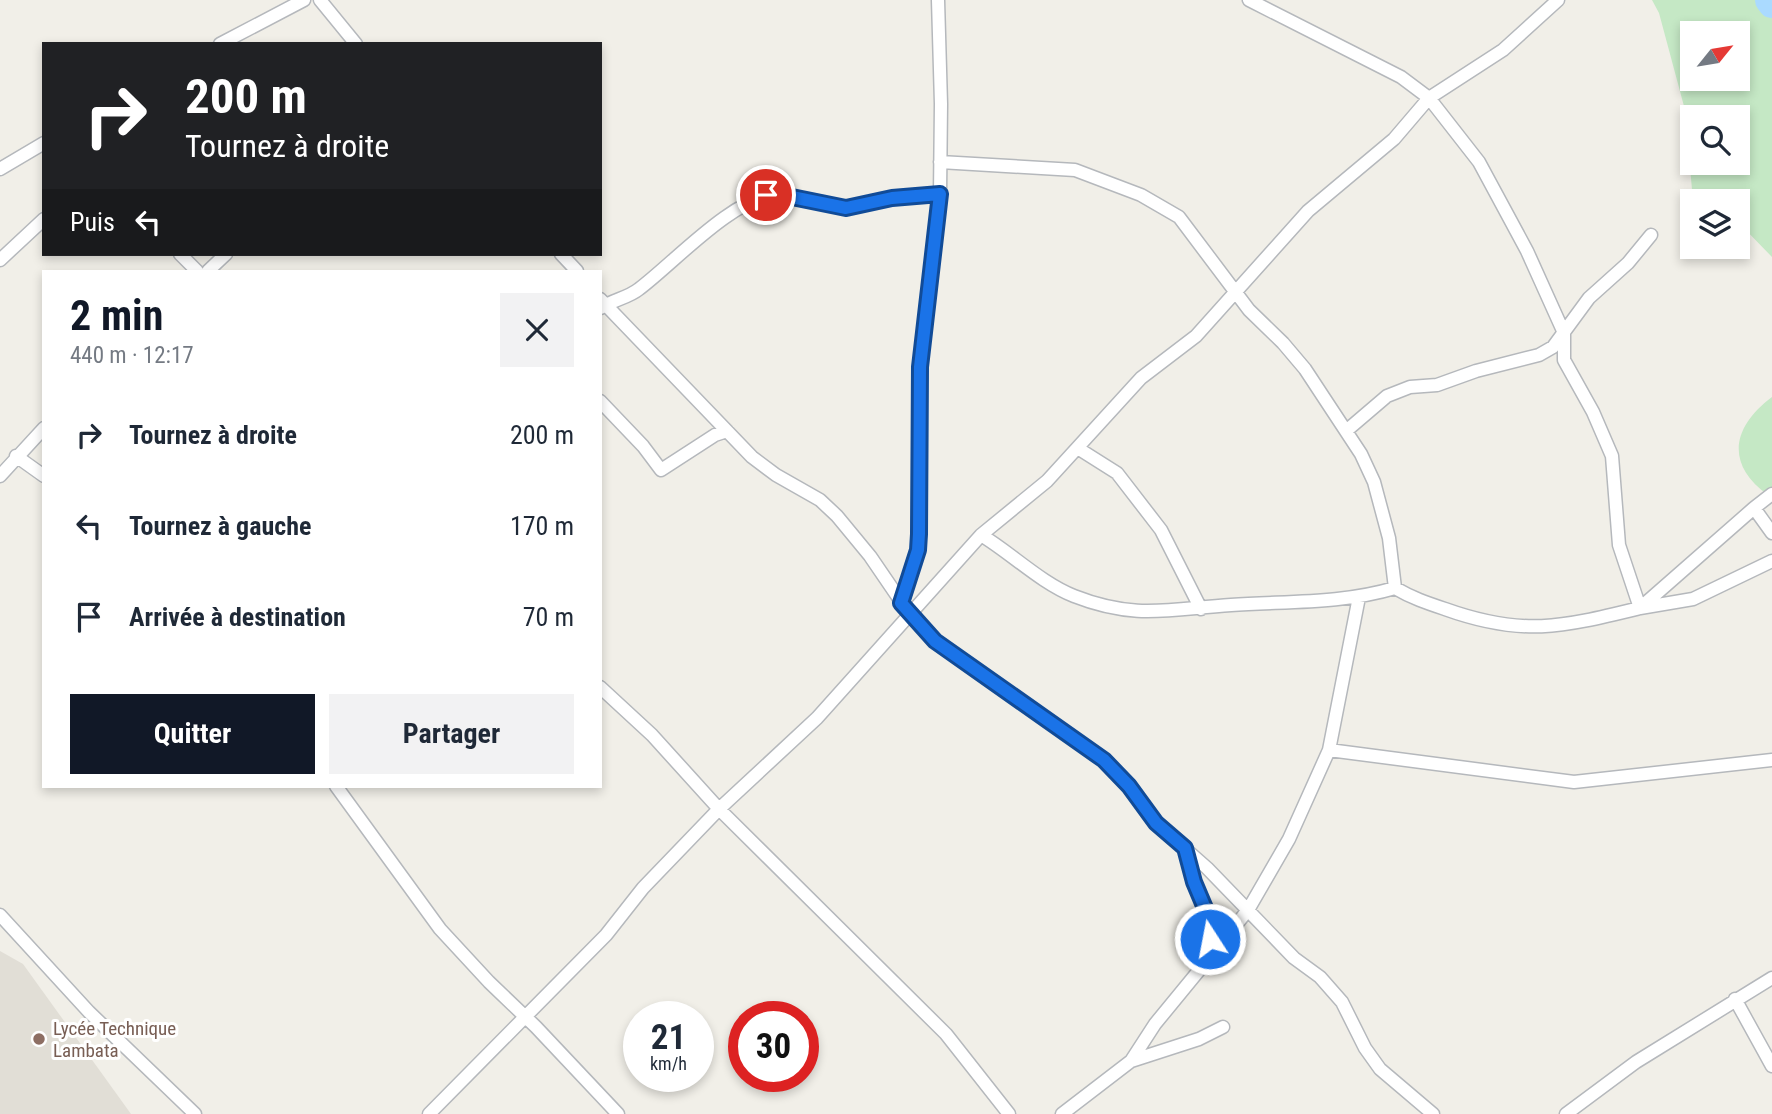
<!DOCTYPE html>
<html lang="fr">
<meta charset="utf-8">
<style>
:root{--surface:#fff;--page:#f2f2f3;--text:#1f2937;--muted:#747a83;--accent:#111827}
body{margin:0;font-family:"Roboto Condensed",sans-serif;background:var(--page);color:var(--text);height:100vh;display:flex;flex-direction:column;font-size:26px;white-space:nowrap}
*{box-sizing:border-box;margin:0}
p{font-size:23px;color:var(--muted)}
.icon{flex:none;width:38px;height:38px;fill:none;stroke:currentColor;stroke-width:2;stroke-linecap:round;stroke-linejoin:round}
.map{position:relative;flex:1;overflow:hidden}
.sheet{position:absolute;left:42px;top:270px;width:560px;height:518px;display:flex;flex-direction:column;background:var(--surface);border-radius:0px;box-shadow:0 4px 10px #0003}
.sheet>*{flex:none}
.top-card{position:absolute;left:42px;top:42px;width:560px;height:214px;border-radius:0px;box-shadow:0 4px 10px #0003;background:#202124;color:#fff;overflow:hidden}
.needle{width:46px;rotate:60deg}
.controls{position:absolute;left:1680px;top:21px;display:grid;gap:14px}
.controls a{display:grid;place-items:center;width:70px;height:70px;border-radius:0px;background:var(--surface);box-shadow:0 4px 10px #0003;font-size:35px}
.speed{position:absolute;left:623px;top:1001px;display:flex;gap:14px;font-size:35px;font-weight:700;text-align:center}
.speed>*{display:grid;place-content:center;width:91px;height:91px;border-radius:50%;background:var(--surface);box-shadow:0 4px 10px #0003;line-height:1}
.speed small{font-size:18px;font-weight:400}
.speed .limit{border:10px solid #d22;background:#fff;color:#111}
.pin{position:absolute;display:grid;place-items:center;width:60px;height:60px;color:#fff;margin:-30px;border:4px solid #fff;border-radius:50%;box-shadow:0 2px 7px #0007}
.me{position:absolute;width:77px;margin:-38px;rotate:349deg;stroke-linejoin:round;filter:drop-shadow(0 0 5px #0008)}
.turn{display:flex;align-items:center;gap:24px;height:147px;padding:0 28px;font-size:32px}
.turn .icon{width:91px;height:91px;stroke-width:2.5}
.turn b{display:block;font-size:49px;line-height:60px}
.then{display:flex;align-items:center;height:66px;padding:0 28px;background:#0003;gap:14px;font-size:26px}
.round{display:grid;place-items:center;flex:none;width:74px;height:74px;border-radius:0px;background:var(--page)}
.overview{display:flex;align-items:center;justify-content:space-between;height:119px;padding:0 28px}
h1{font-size:42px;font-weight:700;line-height:52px;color:var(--accent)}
.button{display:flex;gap:14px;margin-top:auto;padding:14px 28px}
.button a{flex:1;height:80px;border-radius:0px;background:var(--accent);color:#fff;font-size:28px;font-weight:700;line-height:80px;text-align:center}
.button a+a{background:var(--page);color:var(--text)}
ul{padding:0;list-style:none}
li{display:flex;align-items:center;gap:21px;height:91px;padding:0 28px}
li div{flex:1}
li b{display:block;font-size:26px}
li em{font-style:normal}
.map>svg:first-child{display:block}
.education{fill:#e1ded6}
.green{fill:#c5e8c5;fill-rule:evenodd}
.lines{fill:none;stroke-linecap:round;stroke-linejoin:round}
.river{stroke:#aadaff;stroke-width:28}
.street-casing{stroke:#b5b8bc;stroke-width:15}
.street{stroke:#fff;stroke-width:12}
.route-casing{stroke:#114b97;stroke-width:18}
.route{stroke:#1a73e8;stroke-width:12}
.education-dot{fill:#8d6e63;stroke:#fff;stroke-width:2.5}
.labels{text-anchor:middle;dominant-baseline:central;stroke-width:6;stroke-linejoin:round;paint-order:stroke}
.education-label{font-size:19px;fill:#785e54;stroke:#fff;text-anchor:start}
</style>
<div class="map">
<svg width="1772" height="1114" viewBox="0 0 1772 1114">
<rect width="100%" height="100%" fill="#f1efe8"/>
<path class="education" d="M0 951 23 964 131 1114H0Z"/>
<path class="green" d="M1652 0H1772V257L1738 222V201H1693L1685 110 1659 13ZM1692 33H1738V79H1692ZM1692 117H1738V163H1692Z
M1772 397V493L1768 495C1725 464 1732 427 1772 397Z"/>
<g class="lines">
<path class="river" d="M1769 0 1772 4"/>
<g class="street-casing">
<path id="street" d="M320 0 356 44
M220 44 304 0
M940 162 1075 170 1141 195 1179 217 1249 310 1283 343 1305 369 1361 454 1374 482 1389 538 1395 588C1341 604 1287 601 1231 605 1169 609 1135 620 1074 596 1041 583 1011 553 981 535
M0 169 44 143
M180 254 197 271
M561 254 577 271
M0 260 44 219
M208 271 226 254
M600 299 752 457 776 475 820 500 837 516 870 556 911 616 935 641 1104 760 1129 786 1156 823 1207 868 1294 958 1320 977 1342 1002 1365 1048 1380 1069 1433 1114
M601 308C612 300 628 298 639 289 675 262 732 198 777 194L846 208 892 198 940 194
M600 401 643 446 661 470 715 435 727 431
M1346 431 1387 396 1410 387 1437 385 1476 371 1539 355 1553 347 1589 298 1628 263 1651 235
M1079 449 1117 473 1161 530 1201 609
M16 456 44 476
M0 476 44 428
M1754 508 1772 494
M1772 533 1754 508 1640 608 1693 599 1772 561
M1395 588C1412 598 1427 603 1445 609 1523 637 1562 627 1640 608L1619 545 1612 456 1593 412 1564 360V333L1527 251 1479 162 1429 98 1503 50 1558 0
M1359 597 1329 750 1574 782 1772 760
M901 603 918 550 920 534V367L940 194 941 104 938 0
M600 687 652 735 719 809 946 1034 1009 1114
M336 786 440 929 489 982 536 1027 618 1114
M0 915 89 1012 195 1114
M1210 957 1248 910 1289 839 1329 750
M1735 999 1772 1066
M1131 1061 1155 1024 1210 957 1211 920 1194 882 1185 848
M429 1114 606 935 643 888 719 809 817 718 981 535 1047 481 1141 378 1196 336 1308 211 1394 139 1429 98 1401 77 1249 0
M1062 1114 1131 1061 1199 1039 1223 1027
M1566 1114 1636 1062 1772 978"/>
</g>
<use href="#street" class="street"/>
</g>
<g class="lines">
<g class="route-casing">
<path id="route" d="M766 195 777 194 846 208 892 198 940 194 920 367 919 534 918 550 901 603 935 641 1104 760 1129 786 1156 823 1185 848 1194 882 1210 920V939"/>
</g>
<use href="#route" class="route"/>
</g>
<circle class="education-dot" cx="39" cy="1039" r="7"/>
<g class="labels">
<g class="education-label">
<text x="53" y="1028">Lycée Technique<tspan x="53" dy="22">Lambata</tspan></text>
</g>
</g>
</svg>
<div class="controls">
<a><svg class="needle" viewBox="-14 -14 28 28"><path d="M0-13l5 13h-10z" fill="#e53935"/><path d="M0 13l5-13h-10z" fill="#747a83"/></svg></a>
<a><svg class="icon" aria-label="search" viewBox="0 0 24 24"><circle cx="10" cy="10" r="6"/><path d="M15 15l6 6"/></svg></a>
<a><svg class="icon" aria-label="layers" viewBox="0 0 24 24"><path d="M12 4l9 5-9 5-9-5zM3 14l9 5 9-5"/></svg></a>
</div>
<div class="speed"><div>21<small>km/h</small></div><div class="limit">30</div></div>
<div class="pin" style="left:766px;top:195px;background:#d93025"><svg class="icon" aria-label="arrive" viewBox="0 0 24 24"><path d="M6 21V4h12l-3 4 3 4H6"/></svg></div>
<svg class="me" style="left:1210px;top:939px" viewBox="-20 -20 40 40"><circle r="17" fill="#1a73e8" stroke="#fff" stroke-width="3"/><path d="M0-11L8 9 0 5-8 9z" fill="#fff"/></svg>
<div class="top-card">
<div class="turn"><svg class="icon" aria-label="right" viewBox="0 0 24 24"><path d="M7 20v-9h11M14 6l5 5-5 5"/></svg><div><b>200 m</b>Tournez à droite</div></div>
<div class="then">Puis<svg class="icon" aria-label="left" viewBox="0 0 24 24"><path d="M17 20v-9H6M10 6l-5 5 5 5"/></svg></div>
</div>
<section class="sheet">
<div class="overview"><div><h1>2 min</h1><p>440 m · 12:17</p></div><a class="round"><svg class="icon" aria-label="close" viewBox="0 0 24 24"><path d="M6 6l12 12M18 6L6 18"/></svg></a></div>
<ul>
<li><svg class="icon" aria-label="right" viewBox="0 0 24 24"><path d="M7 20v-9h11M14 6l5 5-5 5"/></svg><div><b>Tournez à droite</b></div><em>200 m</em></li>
<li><svg class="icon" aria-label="left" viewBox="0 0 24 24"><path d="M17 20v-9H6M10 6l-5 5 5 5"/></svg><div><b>Tournez à gauche</b></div><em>170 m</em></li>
<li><svg class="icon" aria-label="arrive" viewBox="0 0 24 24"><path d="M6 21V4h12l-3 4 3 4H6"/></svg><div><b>Arrivée à destination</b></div><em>70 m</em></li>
</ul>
<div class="button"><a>Quitter</a><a>Partager</a></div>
</section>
</div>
